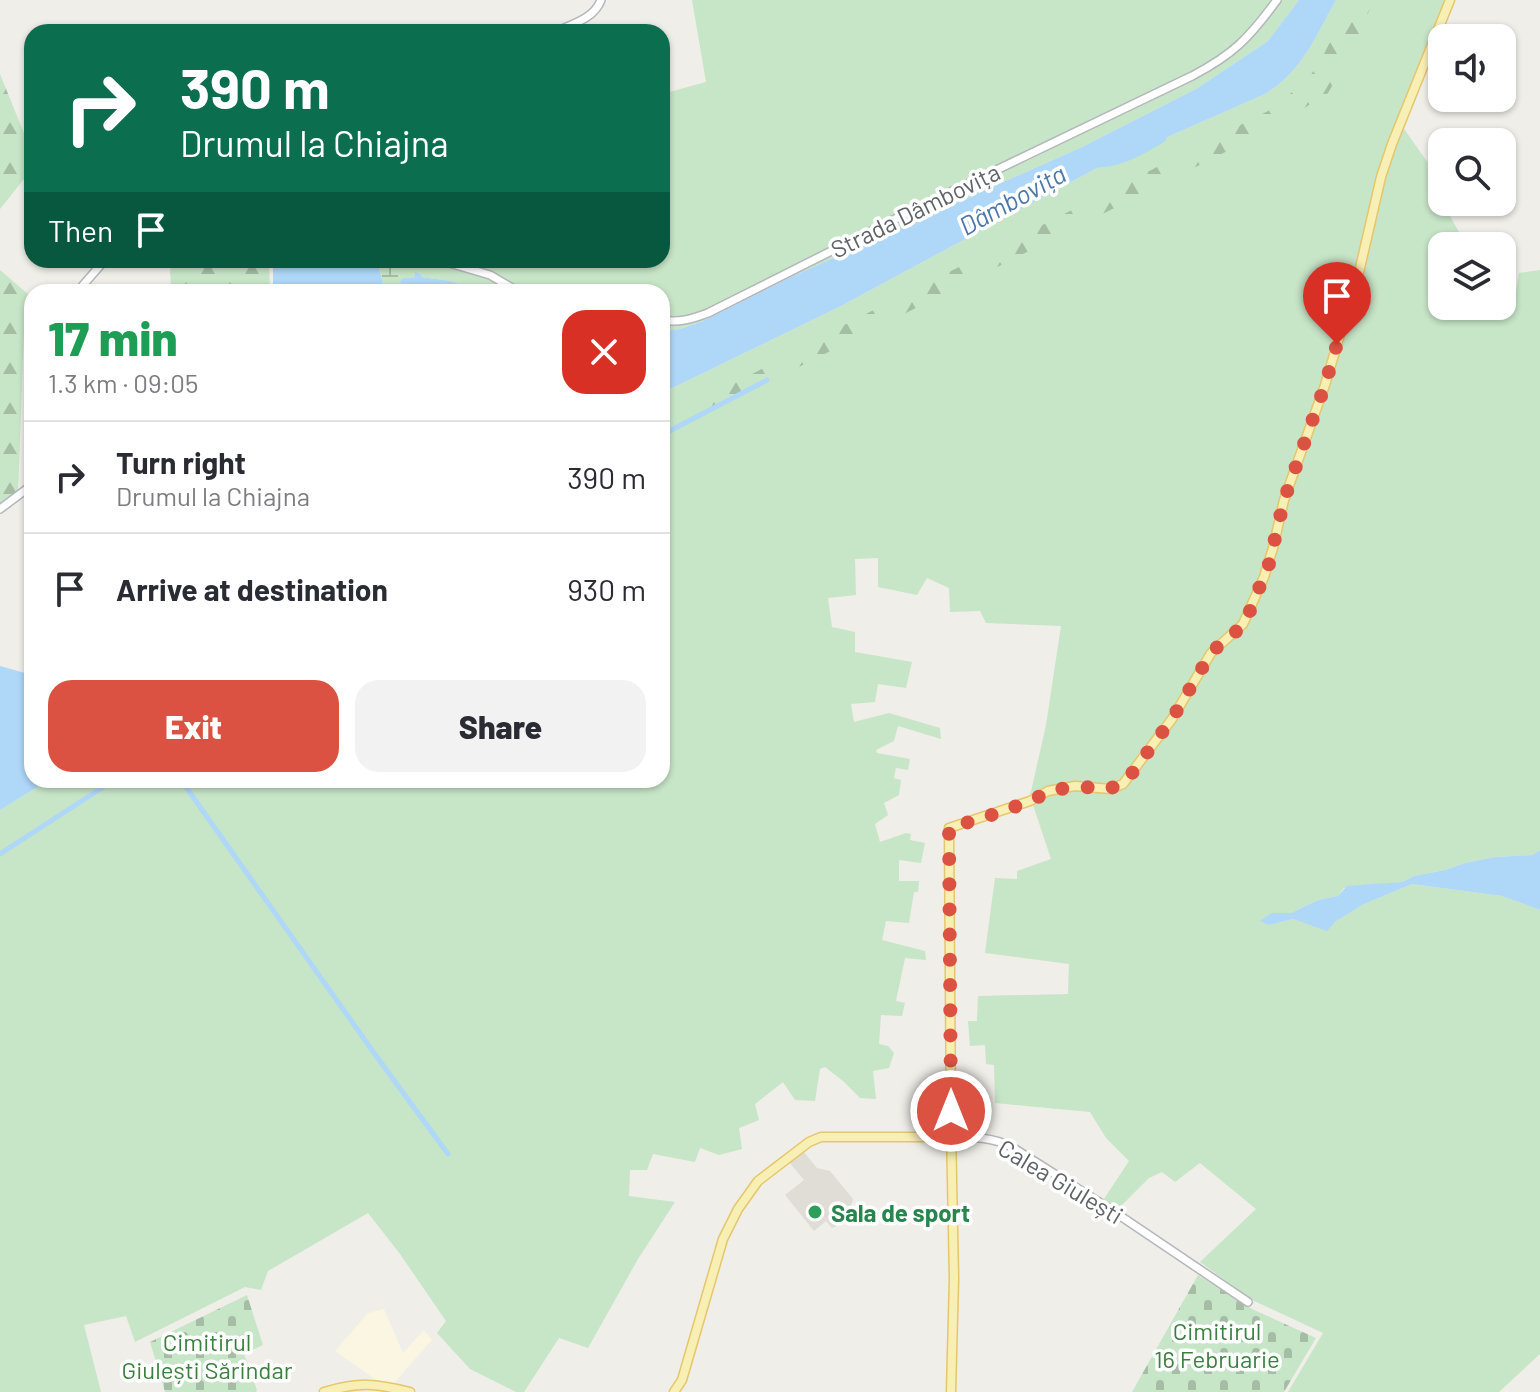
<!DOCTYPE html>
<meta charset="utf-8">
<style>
:root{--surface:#fff;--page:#f2f2f3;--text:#2b2b33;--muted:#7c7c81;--line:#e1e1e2;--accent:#db5242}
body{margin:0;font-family:Barlow,sans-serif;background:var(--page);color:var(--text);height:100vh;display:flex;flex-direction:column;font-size:30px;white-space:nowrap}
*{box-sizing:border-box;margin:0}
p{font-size:26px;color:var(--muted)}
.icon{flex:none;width:44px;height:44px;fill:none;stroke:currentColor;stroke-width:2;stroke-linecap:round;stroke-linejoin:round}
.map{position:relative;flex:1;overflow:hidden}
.details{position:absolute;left:24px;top:284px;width:646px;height:504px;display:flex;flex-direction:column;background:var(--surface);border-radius:24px;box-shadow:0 2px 6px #0004}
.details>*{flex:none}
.guide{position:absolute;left:24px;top:24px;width:646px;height:244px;border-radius:24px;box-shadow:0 2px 6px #0004;background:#0b6e4f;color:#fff;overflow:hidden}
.tools{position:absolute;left:1428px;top:24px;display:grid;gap:16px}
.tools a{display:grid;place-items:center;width:88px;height:88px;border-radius:16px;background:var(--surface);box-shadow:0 2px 6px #0004;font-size:40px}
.pin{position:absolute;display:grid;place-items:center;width:68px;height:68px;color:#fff;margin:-82px -34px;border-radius:50% 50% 50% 0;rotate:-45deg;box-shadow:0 0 8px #0007}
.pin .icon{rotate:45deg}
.me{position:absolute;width:88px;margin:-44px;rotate:0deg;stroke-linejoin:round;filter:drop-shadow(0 0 6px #0008)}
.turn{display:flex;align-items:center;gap:28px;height:168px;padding:0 24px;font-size:36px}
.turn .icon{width:104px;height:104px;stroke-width:2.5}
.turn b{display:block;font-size:56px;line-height:68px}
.then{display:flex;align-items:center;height:76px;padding:0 24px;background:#0003;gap:16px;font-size:30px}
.round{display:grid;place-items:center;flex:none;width:84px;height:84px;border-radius:24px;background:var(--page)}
.headline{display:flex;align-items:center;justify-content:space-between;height:136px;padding:0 24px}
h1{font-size:48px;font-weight:800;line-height:60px;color:#1e9e55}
.cta{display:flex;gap:16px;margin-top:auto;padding:16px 24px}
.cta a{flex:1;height:92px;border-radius:24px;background:var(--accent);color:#fff;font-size:32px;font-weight:800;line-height:92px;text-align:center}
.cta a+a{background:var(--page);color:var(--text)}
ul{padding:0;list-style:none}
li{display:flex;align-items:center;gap:24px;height:112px;padding:0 24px;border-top:2px solid var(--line)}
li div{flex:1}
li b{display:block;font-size:30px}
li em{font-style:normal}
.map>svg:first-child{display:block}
.commercial{fill:#fbf6e1}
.education{fill:#dfddd6}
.grass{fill:#c7e5c7}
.forest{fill:url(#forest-firs)}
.wetland{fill:url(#wetland-marsh)}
.cemetery{fill:url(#cemetery-stones)}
.water{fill:#afd7f8}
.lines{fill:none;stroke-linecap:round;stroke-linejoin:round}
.canal{stroke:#afd7f8;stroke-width:5}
.river{stroke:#afd7f8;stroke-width:9}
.minor-casing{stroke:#b4b7bb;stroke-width:10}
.major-casing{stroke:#e6c66a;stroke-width:11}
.minor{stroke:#fff;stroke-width:7}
.major{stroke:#f8efb4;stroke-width:8}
.route{stroke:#db5242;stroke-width:14;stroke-dasharray:0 25.2}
.leisure-dot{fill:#2e9e5b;stroke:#fff;stroke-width:3}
.labels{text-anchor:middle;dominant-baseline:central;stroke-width:7;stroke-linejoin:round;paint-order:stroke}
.street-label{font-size:24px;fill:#5f6266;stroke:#fff}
.leisure-label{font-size:24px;font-weight:bold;fill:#27864d;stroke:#fff;text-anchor:start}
.park-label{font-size:24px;fill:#3c8040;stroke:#fff}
.water-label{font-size:26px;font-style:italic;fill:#4c78a9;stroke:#fff}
</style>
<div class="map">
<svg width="1540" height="1392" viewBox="0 0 1540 1392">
<defs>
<pattern id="forest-firs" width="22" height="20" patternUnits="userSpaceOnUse" patternTransform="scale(2)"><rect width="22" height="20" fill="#c7e5c7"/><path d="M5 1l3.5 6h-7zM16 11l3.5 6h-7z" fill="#a5bda5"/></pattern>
<pattern id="wetland-marsh" width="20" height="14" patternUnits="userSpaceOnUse" patternTransform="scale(2)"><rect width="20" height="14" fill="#c7e5c7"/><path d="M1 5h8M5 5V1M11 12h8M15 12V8" fill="none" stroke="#a5bda5"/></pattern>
<pattern id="cemetery-stones" width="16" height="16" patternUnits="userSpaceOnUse" patternTransform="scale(2)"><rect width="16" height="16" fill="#c7e5c7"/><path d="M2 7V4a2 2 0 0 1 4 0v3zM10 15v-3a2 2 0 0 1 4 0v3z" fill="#a5bda5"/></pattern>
</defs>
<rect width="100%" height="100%" fill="#f0eee8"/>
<path class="commercial" d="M384 1309 403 1353 424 1330 432 1340 394 1383 376 1380 335 1351 368 1313Z"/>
<path class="education" d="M803 1151 817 1168 830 1171 853 1199 849 1213 835 1227 832 1228 826 1221 814 1231 785 1195 804 1180 789 1162Z"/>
<path class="grass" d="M692 0H1299L1268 41 1196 89 1082 147 791 277 703 321 680 329 662 331V292H482L451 281 421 277V274L378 264 379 260H662V94L706 82Z
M1336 0H1447L1438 24 1397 119 1433 170 1430 181 1467 246H1442V306H1502V303L1514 304 1519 273 1540 270V850L1532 855 1495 857 1465 863 1445 870 1414 876 1402 882 1344 888 1338 896 1318 900 1291 913H1272L1269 925 1293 919 1326 930 1335 922 1362 905 1412 884 1502 896 1540 910V1354L1499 1392H1288L1323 1333 1250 1299 1200 1262 1256 1209 1200 1163 1175 1182 1162 1172 1149 1178 1118 1209 1104 1199 1129 1161 1106 1138 1090 1112 995 1103 994 1065 986 1064 985 1045 970 1046 968 1021H977L978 996 1068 994 1069 964 985 953 995 878 1017 879V871L1051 859 1030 796 1046 725 1061 626 986 623 980 611 950 612 949 588 927 578 917 595 878 587V558L855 559 856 595 828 598 832 627 855 632V652L912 662 906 688 878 684 875 702 851 704 854 722 889 713 940 728 941 739 898 726 894 741 876 750 877 753 910 759 908 770 896 768 894 778 901 780 899 795 884 803 888 815 875 824 880 842 906 833 911 834 910 840 925 843 921 863 899 860V881H919L918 892H914L909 923 886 921 882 940 925 951 926 960 905 958 896 1001 905 1003 902 1016 881 1015 879 1044 888 1046 894 1053 889 1068 873 1071 876 1099 860 1098 843 1081 825 1067 820 1069 815 1101 795 1100 783 1082 755 1104 759 1120 739 1128 742 1149 719 1155 700 1148 695 1162 653 1154 647 1170H630L629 1196 675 1202 638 1259 588 1348 559 1338 524 1392H516L470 1369 437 1333 446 1321 400 1254 368 1213 268 1271 261 1290 245 1287 135 1342 126 1316 84 1325 101 1392H0V810L49 780H662V393L841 306 1097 168 1265 94C1302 72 1316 36 1336 0Z"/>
<path class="forest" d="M1351 0H1374L1347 60 1328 93 1271 129 662 436V422L848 323 1268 111 1305 82 1319 64Z
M0 74 32 153V169L0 209Z
M170 260H269L270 292H171Z
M0 270 29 295 24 331 18 493 0 507Z"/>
<path class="wetland" d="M378 264 415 272 414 279 404 278 399 287V292H385Z"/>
<path class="cemetery" d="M1198 1275 1252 1309 1316 1338 1284 1392H1132Z
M247 1295 263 1345 244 1354 257 1390 256 1392H165L150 1342Z"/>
<path class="water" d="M1299 0H1336C1316 36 1302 72 1265 94L1097 168 841 306 662 393V331L680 329 703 321 791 277 1082 147 1196 89 1268 41Z
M273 260H329L339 262 359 260 378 264 385 292H273Z
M415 272 421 274V277L451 281 482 292H399L401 280 404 278H414Z
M0 666 32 675V780H49L0 810Z
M1540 850V910L1502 896 1412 884 1362 905 1335 922 1327 931 1293 919 1269 925 1260 921 1272 913H1291L1318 900 1338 896 1347 886 1402 882 1414 876 1445 870 1465 863 1495 857 1532 855Z"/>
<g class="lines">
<path class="canal" d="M662 435 767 380
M181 780 374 1053 448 1154
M0 854 114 780"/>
<path class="river" d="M1098 163C1122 162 1142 150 1162 138"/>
<g class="minor-casing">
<path id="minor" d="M555 32C572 24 594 19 601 0
M439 260 490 275 519 292
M77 292 105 260
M662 320C679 323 692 319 708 313L911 211 1192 76C1234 54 1249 38 1277 0
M0 509 32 485
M951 1137C973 1137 992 1137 1012 1147L1110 1209 1248 1302"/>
</g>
<g class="major-casing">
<path id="major" d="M324 1392C359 1382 375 1383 410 1392
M674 1392 682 1380 723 1239 738 1209 758 1181 809 1142 821 1137H951
M951 1392 954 1279 951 1129 949 828 1030 801 1048 791 1075 786 1111 789 1123 784 1172 719 1211 653 1243 624 1264 577 1273 548 1284 500 1325 385 1360 268 1381 177 1392 144 1450 0"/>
</g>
<use href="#minor" class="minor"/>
<use href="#major" class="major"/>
</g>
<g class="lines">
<path class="route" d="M951 1111 949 828C975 820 1001 813 1026 802 1040 797 1051 790 1067 788 1092 783 1111 798 1130 776L1172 719 1211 653 1227 638 1234 634 1247 618 1269 564 1284 500 1325 385 1337 344"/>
</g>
<circle class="leisure-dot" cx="815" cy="1212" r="8"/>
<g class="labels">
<g class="street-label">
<text transform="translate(915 210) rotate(-26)">Strada Dâmbovița</text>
<text transform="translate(1061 1181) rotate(31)">Calea Giulești</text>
</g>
<g class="leisure-label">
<text x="831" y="1212">Sala de sport</text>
</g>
<g class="park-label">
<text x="1217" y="1330">Cimitirul<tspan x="1217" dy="28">16 Februarie</tspan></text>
<text x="207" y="1341">Cimitirul<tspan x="207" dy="28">Giulești Sărindar</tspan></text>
</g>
<g class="water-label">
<text transform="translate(1012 199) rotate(-29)">Dâmbovița</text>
</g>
</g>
</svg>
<div class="tools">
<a><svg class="icon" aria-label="sound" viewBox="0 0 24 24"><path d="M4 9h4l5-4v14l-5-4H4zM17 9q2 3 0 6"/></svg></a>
<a><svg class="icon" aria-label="search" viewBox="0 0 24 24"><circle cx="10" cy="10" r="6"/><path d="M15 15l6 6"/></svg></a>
<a><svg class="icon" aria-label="layers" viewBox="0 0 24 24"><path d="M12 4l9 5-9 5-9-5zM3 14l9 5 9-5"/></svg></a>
</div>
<div class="pin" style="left:1337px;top:344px;background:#d93025"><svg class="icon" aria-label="arrive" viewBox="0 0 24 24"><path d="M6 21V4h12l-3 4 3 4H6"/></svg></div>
<svg class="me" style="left:951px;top:1111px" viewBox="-20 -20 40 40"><circle r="17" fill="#db5242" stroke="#fff" stroke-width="3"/><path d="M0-11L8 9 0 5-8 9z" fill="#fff"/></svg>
<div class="guide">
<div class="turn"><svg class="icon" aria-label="right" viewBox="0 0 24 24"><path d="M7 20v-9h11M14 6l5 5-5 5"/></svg><div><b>390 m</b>Drumul la Chiajna</div></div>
<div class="then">Then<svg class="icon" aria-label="arrive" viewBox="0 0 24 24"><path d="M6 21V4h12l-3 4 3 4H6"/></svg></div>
</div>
<section class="details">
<div class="headline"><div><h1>17 min</h1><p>1.3 km · 09:05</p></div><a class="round" style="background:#d93025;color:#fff"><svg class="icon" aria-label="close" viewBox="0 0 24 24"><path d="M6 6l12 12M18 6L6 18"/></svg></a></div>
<ul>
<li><svg class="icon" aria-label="right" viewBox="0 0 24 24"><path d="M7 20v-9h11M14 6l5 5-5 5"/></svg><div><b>Turn right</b><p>Drumul la Chiajna</p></div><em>390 m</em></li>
<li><svg class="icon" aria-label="arrive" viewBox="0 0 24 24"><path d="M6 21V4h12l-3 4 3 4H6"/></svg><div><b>Arrive at destination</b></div><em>930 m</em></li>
</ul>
<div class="cta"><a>Exit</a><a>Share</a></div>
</section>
</div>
